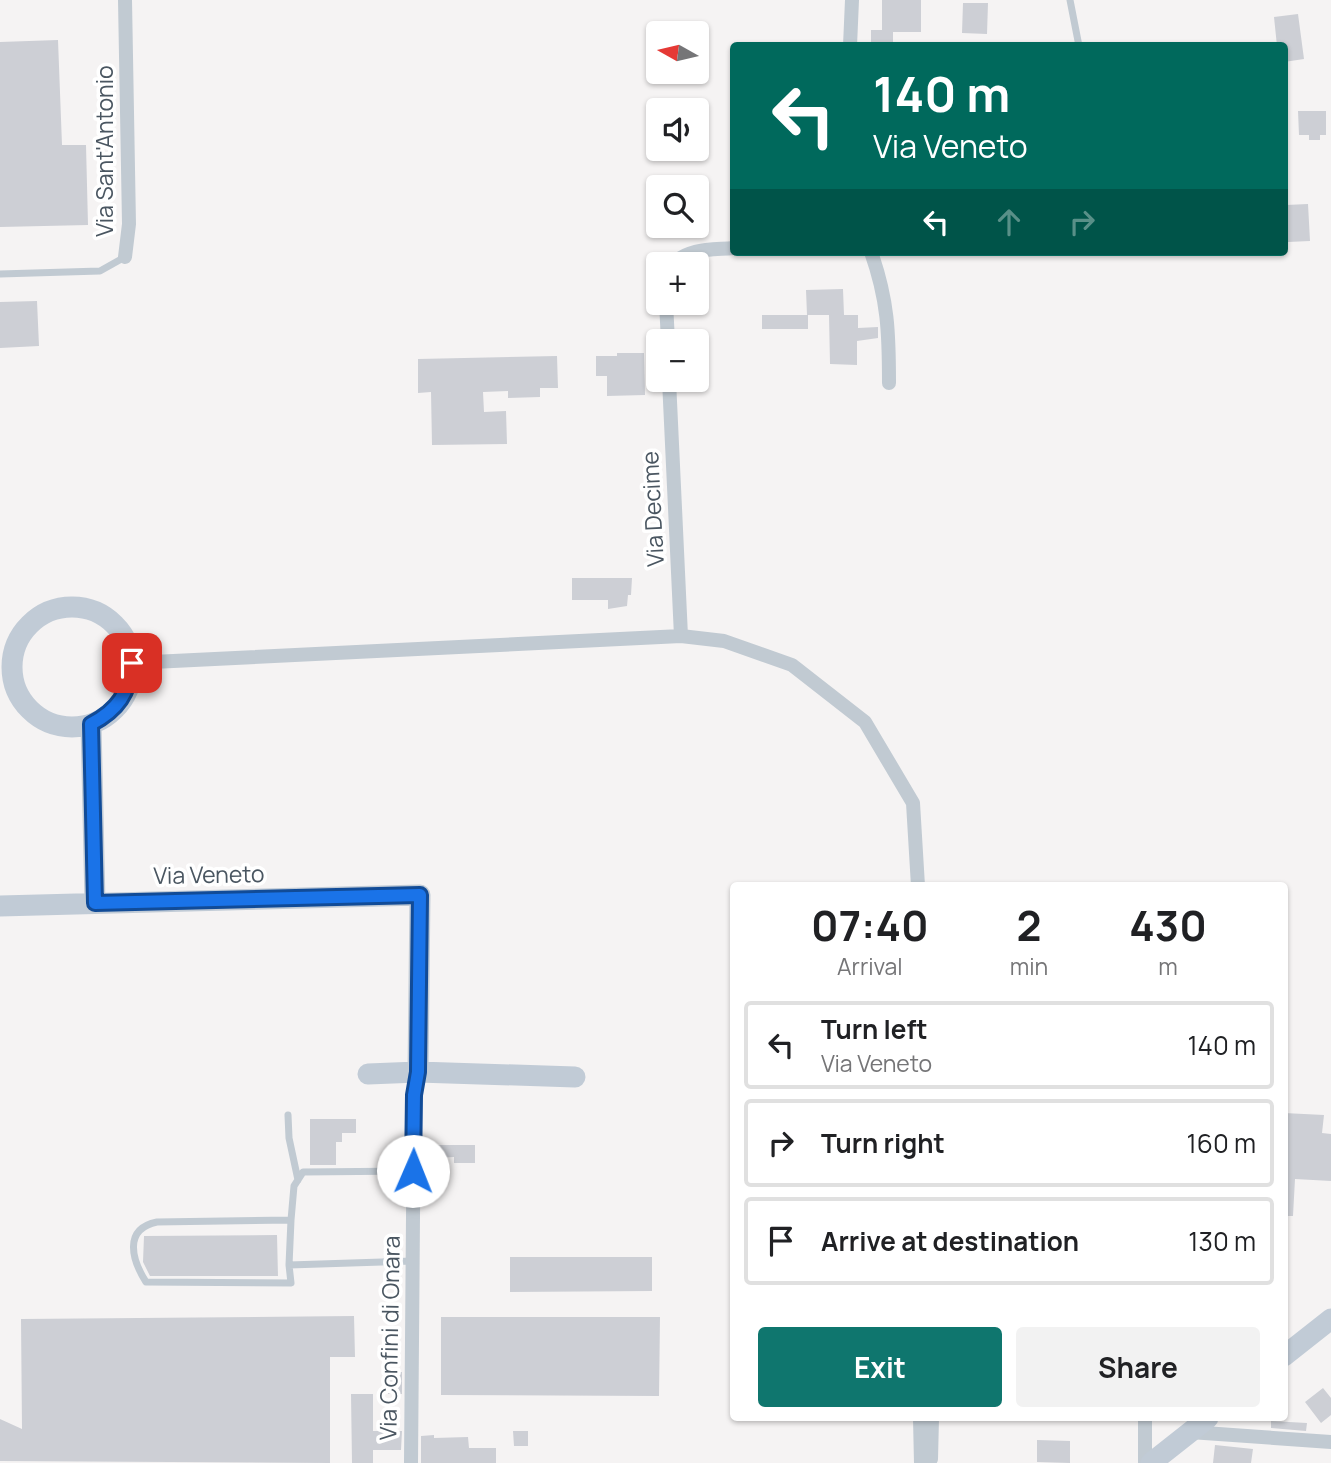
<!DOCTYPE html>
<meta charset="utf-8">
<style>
:root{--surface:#fff;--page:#f2f2f2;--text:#202124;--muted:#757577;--line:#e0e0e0;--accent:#0f766e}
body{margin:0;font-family:Manrope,sans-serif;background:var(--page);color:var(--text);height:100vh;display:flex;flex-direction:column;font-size:26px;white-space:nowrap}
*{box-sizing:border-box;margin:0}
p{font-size:23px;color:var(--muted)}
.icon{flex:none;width:38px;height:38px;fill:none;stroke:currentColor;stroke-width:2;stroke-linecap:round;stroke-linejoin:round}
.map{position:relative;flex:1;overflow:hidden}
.sheet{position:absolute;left:730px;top:882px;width:558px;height:539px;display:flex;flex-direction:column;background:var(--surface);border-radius:7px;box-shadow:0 2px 5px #0004}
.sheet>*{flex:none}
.banner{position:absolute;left:730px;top:42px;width:558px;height:214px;border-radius:7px;box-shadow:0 2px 5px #0004;background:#00695c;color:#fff;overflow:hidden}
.needle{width:46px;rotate:278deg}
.controls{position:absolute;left:646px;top:21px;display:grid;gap:14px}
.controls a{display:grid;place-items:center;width:63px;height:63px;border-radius:7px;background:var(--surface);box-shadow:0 2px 5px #0004;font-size:35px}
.pin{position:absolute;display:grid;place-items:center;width:60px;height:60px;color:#fff;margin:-30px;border-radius:14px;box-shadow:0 4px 10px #0006}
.me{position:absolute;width:77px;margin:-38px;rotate:1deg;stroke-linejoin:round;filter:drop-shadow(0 0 5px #0008)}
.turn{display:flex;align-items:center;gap:24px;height:147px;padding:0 28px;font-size:32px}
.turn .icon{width:91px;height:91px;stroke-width:2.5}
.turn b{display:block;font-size:49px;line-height:60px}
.lanes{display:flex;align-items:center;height:66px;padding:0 28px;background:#0003;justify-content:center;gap:35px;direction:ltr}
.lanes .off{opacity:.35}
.eta{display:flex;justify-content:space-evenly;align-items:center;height:119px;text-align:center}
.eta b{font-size:42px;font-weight:700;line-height:49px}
.cta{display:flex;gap:14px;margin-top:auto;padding:14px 28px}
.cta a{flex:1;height:80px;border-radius:7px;background:var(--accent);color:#fff;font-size:28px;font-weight:700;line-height:80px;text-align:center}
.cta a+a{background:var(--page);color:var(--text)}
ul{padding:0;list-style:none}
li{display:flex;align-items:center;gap:21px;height:88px;margin:0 14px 10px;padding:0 14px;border:4px solid var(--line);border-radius:7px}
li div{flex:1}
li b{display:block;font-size:26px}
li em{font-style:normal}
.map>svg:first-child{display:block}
.building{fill:#cdcfd5}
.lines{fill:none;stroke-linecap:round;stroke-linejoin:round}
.lane{stroke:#c1cad2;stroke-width:7}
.street{stroke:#c1cad2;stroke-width:14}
.secondary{stroke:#c1cbd6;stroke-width:21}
.route-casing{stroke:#114b97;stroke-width:18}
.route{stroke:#1a73e8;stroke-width:12}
.labels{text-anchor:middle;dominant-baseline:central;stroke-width:7;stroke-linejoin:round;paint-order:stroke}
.street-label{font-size:23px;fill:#4a5661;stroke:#fff}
</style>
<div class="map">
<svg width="1331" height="1463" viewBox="0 0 1331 1463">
<rect width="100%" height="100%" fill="#f5f3f3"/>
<path class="building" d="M882 0H921V32H893V46H871V30H882Z
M963 3H988L987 34 962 33Z
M1298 14 1304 59 1284 62V46H1277L1274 17Z
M58 40 62 145H86L88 225 0 227V42Z
M1298 111H1326V135H1320V140H1309V135H1299Z
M1308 204 1310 241 1288 242 1286 205Z
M843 289 844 315H858V328L878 327V338L857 341V365L830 364 829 315H808V329H762V315H807L806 290Z
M37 301 39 346 0 348V302Z
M617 353H644L645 395 607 396V376H596V356H617Z
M557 356 558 388H540V397L508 398V391L483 392 484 412 506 411 507 444 432 445 431 392 418 393V359Z
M572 578H632L631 595H628L627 606 608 609V600H572Z
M1284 1113 1324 1115 1322 1133 1331 1134V1181L1295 1179 1293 1216H1284Z
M310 1119H356V1133H342V1142H336V1165H310Z
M435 1145H475V1163H454V1157L435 1158Z
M277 1235 278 1276H150L143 1262 144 1236Z
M510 1257H652V1291L510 1292Z
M354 1316 355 1357H330V1463L0 1461V1419L22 1429 21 1319Z
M441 1317H660L659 1396 441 1395Z
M388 1372H402V1394H388Z
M1323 1388 1331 1398V1415L1321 1423 1305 1402Z
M351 1394H373V1431H402L401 1450H373V1463H352Z
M1271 1421 1307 1423 1306 1431 1271 1428Z
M513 1431H528V1446H514Z
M434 1435V1438L468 1437 469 1448H496V1463H421V1436Z
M1037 1440 1070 1441V1463L1037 1462Z
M1215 1445 1253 1449 1251 1463H1213Z"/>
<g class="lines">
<path class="lane" d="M1070 0 1079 46
M0 274 100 271 125 257
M288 1115 289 1138 298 1180
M291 1220 294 1186 303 1172 413 1171
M289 1265 291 1283 146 1282C132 1260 123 1229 157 1222L291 1220 289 1265 413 1261"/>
<path class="street" d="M125 0 129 224 125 257
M850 46 852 0
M871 252C888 300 889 333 889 383
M673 264C689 248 712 250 733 248
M666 303 668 341
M669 380 681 636
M132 663 681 636 724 641 792 665 865 722 913 803 918 886
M920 1418 921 1463
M1145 1418V1463
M1190 1432 1331 1442
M931 1459 932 1418
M411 1463 414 1095 418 1072"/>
<path class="secondary" d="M12 667a60 60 0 1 1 120 0a60 60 0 1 1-120 0Z
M91 724 95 903
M0 906 420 895 418 1072
M368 1074 418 1072 575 1077
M1284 1356 1331 1319
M1151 1463 1208 1418"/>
</g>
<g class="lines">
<g class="route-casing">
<path id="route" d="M132 663C129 693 118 710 91 724L95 903 420 895 418 1072 414 1095 413 1171"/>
</g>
<use href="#route" class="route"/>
</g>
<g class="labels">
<g class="street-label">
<text transform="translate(104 151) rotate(-90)">Via Sant'Antonio</text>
<text transform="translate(652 509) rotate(-93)">Via Decime</text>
<text transform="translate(209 874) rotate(-1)">Via Veneto</text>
<text transform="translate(389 1338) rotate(-89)">Via Confini di Onara</text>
</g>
</g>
</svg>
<div class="controls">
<a><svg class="needle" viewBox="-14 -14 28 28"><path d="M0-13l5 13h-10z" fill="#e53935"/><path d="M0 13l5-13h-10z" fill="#757577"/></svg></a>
<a><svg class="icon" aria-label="sound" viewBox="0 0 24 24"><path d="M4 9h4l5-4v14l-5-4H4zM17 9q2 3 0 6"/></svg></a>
<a><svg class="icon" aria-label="search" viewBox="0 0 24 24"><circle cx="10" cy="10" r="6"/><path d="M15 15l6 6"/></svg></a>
<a>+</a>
<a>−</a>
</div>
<div class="pin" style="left:132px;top:663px;background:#d93025"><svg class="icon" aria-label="arrive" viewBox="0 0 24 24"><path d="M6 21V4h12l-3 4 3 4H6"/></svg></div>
<svg class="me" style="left:413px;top:1171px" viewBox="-20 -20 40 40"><circle r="19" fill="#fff"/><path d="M0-13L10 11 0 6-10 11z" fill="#1a73e8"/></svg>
<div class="banner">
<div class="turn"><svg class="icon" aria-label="left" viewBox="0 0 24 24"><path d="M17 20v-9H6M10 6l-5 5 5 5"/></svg><div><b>140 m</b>Via Veneto</div></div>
<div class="lanes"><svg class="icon" aria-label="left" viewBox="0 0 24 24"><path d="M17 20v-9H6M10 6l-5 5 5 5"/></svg><svg class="icon off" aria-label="ahead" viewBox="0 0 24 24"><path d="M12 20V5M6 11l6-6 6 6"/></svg><svg class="icon off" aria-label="right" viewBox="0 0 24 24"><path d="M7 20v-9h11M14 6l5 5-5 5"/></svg></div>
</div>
<section class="sheet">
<div class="eta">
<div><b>07:40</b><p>Arrival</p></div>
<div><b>2</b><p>min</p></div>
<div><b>430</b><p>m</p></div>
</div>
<ul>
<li><svg class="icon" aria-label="left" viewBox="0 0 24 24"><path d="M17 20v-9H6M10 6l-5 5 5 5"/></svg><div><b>Turn left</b><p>Via Veneto</p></div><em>140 m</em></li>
<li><svg class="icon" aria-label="right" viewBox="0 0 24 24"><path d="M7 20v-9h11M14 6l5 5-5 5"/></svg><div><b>Turn right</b></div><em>160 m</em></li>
<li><svg class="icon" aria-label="arrive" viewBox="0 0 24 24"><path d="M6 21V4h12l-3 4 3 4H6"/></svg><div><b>Arrive at destination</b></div><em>130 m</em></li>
</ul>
<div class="cta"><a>Exit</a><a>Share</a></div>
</section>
</div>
